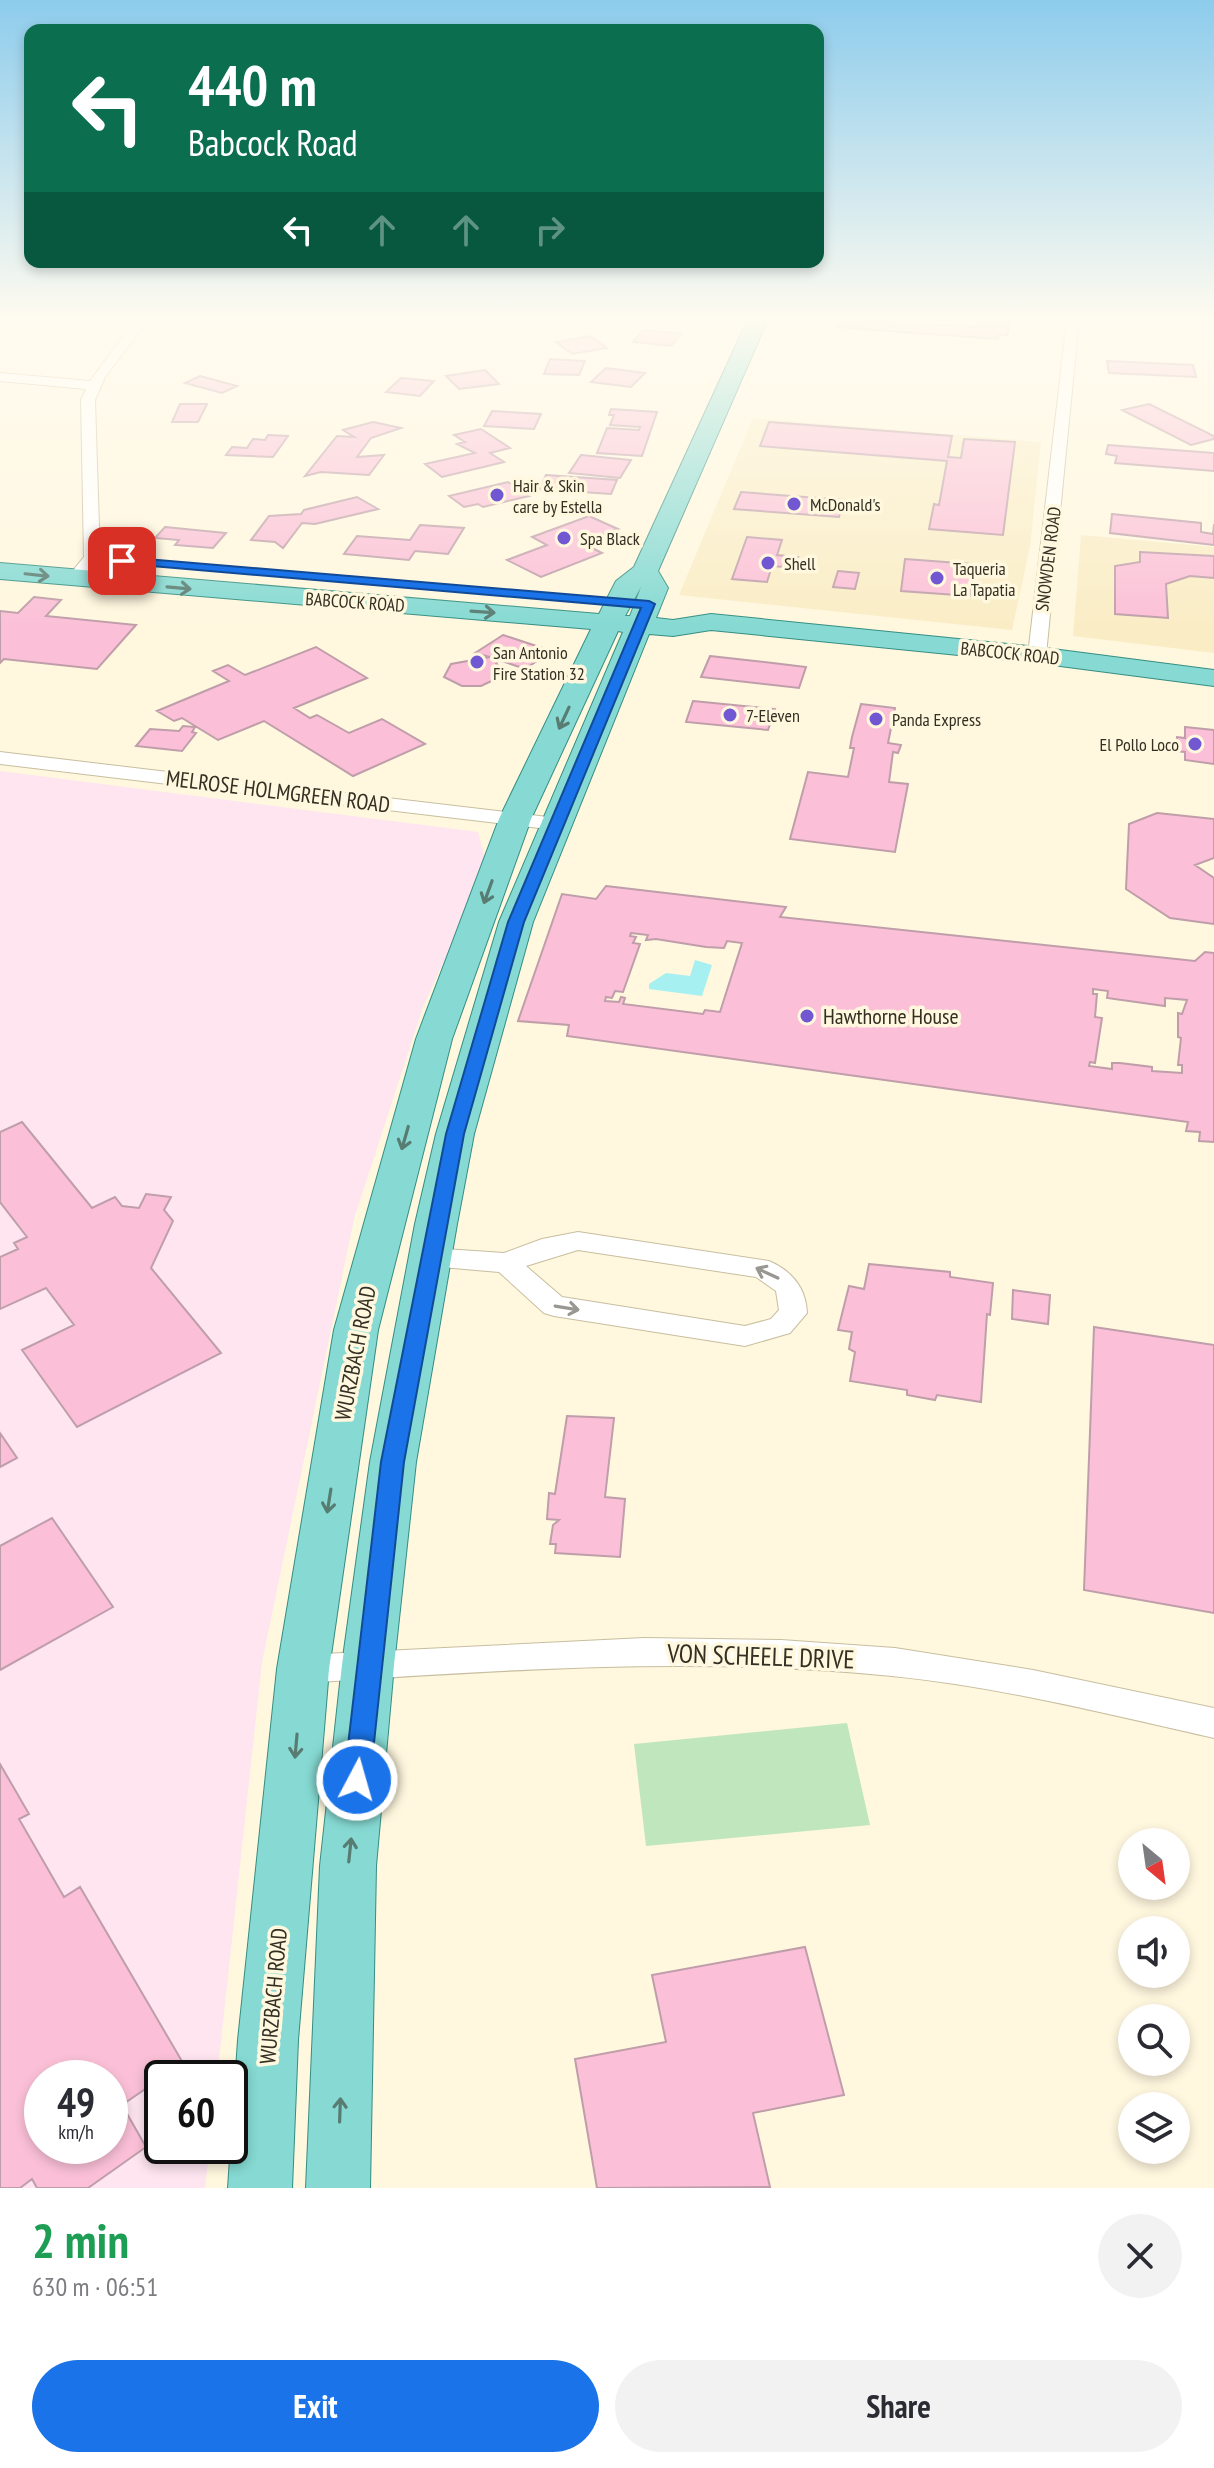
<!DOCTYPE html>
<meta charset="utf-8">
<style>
:root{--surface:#fff;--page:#f2f2f3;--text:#2b2b33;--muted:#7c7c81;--accent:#1a73e8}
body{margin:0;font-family:"PT Sans Narrow",sans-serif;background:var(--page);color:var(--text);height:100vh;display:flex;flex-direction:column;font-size:30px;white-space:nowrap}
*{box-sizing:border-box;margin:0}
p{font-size:26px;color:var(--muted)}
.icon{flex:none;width:44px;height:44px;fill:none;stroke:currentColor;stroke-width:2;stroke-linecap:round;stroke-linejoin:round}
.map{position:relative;height:2188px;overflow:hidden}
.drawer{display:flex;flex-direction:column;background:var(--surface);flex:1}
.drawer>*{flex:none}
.guide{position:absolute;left:24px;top:24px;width:800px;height:244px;border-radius:16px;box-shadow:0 4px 12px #0003;background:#0b6e4f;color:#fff;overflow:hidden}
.needle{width:52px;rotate:151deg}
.controls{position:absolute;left:1118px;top:1828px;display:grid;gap:16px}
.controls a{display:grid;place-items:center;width:72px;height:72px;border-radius:50%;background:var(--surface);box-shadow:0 4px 12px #0003;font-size:40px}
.speed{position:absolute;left:24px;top:2060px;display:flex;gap:16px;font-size:40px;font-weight:700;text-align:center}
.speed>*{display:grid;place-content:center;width:104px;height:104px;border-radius:50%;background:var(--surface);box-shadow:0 4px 12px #0003;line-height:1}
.speed small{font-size:20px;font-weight:400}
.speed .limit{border:4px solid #111;border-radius:12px;background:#fff;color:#111}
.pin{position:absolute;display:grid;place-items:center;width:68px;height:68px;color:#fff;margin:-34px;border-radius:16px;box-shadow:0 4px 12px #0006}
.me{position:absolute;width:88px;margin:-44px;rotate:6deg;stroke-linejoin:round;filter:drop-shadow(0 0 6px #0008)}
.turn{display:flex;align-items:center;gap:28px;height:168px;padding:0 32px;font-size:36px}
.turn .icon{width:104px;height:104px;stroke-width:2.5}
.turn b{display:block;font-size:56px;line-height:68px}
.lanes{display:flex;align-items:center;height:76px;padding:0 32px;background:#0003;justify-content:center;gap:40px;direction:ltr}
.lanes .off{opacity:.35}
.round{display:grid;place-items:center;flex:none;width:84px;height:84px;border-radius:42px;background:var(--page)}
.overview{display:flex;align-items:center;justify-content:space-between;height:136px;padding:0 32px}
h1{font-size:48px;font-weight:800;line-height:60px;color:#1e9e55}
.primary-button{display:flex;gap:16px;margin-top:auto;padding:16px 32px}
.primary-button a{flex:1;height:92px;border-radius:48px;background:var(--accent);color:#fff;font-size:32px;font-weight:800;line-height:92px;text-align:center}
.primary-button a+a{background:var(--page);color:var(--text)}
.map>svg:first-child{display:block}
.built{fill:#faedc6}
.medical{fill:#fee5f0;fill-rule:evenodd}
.green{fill:#bfe6bd}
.water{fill:#a6f0f1}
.building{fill:#fbc0d7;stroke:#bf9eaa;stroke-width:2;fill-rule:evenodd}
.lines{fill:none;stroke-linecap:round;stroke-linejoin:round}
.street-casing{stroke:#c8be9f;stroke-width:2}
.primary-casing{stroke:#358e82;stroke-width:2}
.street{fill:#fff;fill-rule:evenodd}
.primary{fill:#86dad3;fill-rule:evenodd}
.oneway{stroke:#587c72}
.oneway2{stroke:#999791}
.route{fill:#1a73e8;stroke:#114b97;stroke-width:2}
.poi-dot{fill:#7158d2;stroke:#fff7de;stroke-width:3}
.labels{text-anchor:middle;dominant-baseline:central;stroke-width:7;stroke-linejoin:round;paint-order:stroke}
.far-poi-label{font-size:18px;fill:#332f23;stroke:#fff7de;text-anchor:start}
.far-street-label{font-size:18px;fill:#332f23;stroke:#fff7de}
.street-label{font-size:22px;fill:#332f23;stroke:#fff7de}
.poi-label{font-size:22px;fill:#332f23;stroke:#fff7de;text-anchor:start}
.near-street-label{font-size:26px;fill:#332f23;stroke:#fff7de}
</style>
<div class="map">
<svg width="1214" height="2188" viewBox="0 0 1214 2188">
<rect width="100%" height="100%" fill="#fff7de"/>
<path class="built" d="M753 418 1041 442 1030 547 1012 630 679 595Z
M1081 535 1214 547V653L1073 636Z"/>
<path class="medical" d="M0 771 478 832 487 866 423 1007 354 1219 262 1662 217 2078H162V2146H210L205 2188H0ZM42 2078H110V2146H42Z"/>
<path class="green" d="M847 1723 870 1825 646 1846 634 1744Z"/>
<path class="water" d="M695 960 712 965 702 996 649 989V984L666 973 690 976Z"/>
<path class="building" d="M832 319 978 327 980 319 1011 320 1007 335H999L998 339 837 327 839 322Z
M643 330 682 334 671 346 633 342Z
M590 336 607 348 572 354 556 342Z
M550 359 585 361 579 375 544 374Z
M1107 361 1193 365 1196 377 1109 373Z
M606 368 645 373 631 387 591 382Z
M485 370 499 384 459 389 446 376Z
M200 376 237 386 222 393 185 383Z
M401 378 434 381 420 396 386 392Z
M180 404H207L198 422H172Z
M1149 404 1214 436V439L1191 445 1122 410Z
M611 409 657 412 642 456 597 453 607 428 639 430 640 427 610 425 614 415H609Z
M492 411 541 414 534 429 484 426Z
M373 422 401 428 371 438 357 457 384 455 369 475 321 472 305 476 337 436 354 437 343 430Z
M769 422 952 436 948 457 961 458 964 439 1015 442 1003 535 929 529 934 504 939 505 947 461 760 446Z
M481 429 510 448 490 453 504 462 442 477 425 464 475 453 457 444 465 442 454 435Z
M268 435 288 436 273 457 226 455 232 447 247 448 253 439 265 440Z
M1108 445 1214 453V471L1115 463 1117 456 1106 454Z
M581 455 631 460 620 478 569 473Z
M546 475 617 480 611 494 539 489Z
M508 482 529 496 483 507 478 504 464 507 449 496Z
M741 492 844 500 839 517 734 509Z
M357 497 378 509 315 524 302 523 283 548 275 542 251 540 269 516 301 514 304 510Z
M1112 514 1201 523V532L1213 534 1214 524V545L1110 533Z
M589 516 618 529 582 543 602 553 541 577 507 560 547 545 532 537Z
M420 525 464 528 448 554 415 551 409 560 344 554 357 536 410 540Z
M165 527 226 533 213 548 175 545 179 540 155 538Z
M747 537 782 540 777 555 798 557 794 568 772 566 767 582 732 579Z
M1140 552 1214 556V578L1190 576 1166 584 1168 618 1115 614V566L1140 562Z
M905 559 972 564 970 596 901 591Z
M838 571 859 573 855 589 833 587Z
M34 597 61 600 46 616 136 625 97 669 4 659 0 663V611L18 613Z
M503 635 552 651 525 669 499 660 496 663 503 671 502 676 481 686H462L444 677 451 664 490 657 475 653Z
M316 647 367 678 294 708 310 718 317 715 349 733 382 719 425 744 353 776 264 721 218 740 182 718 174 721 157 711 229 681 213 671 228 665 245 675Z
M710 656 781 664 806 667 799 688 701 677Z
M693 701 775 709 768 730 686 722Z
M861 704 895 708 888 743 901 745 898 753 893 752 889 782 908 784 895 852 790 839 808 772 848 777 854 748H850L852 737Z
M183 726 195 727 192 732 196 733 182 751 136 746 150 729 179 731Z
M1185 727 1214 730V764L1185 760V752L1176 751 1177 737 1185 738Z
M1157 813 1214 819V858L1195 865 1214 878V924L1170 918 1126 889 1129 824Z
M606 886 786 907 780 917 1195 961 1205 952 1214 953V1142L1199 1141 1200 1132 1186 1131 1188 1122 567 1036 569 1025 518 1021 562 894 596 899ZM631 933 648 935 646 940 656 939 706 947 724 948 727 941 742 943 720 1012 705 1010 703 1014 623 1004 625 998 621 997 619 1002 605 1001 606 997 612 998 615 991 623 992 640 944 633 943 636 937 630 936ZM1093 989 1108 991 1107 998 1165 1006V998L1187 1000 1182 1014 1178 1013V1037L1181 1038 1178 1065H1182V1073L1152 1071V1067L1120 1063H1112V1069L1089 1066 1090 1062 1095 1063 1102 1018 1095 1017 1097 994H1093Z
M22 1122 92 1208 115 1197 122 1206 139 1208 146 1194 171 1197 164 1210 173 1221 151 1268 221 1353 77 1427 22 1350 74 1325 46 1288 0 1309V1257L18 1249 14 1243 27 1237 0 1202V1132Z
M869 1264 950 1272V1277L993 1283 990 1315 987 1314 981 1402 937 1395 935 1400 907 1395V1390L850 1381 855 1352 849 1349 852 1332 838 1330 849 1286 864 1289Z
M1013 1290 1050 1295 1048 1324 1012 1319Z
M1094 1327 1214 1345V1613L1084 1590Z
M567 1416 614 1418 605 1497 625 1499 620 1557 555 1553 556 1544H550L553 1525 559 1520 547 1519 549 1493 555 1494Z
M0 1433 17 1458 0 1467Z
M52 1518 113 1607 0 1670V1546Z
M0 1764 29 1814 19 1819 64 1897 80 1887 183 2063 122 2105 146 2147 88 2188H37L32 2179 20 2188H0ZM42 2078H110V2146H42Z
M805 1947 844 2095 753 2113 770 2187 597 2188 575 2059 666 2042 652 1975Z"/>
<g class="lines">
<g class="street-casing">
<path id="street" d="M136 319H149L105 377 95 400 100 558 80 582 74 584 66 579 84 557 81 400 86 389 0 381V373L90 381Z
M1067 319H1079L1046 655 1037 660 1028 655Z
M0 752 556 818 566 824 556 830 0 764Z
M578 1232 769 1261C792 1271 806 1288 807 1313L790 1333 745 1346 554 1316 544 1313 499 1272 430 1266 421 1264 417 1257 421 1250 430 1248 504 1253 542 1239ZM578 1250 756 1277 776 1291 779 1310 771 1319 745 1326 562 1297 526 1266Z
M644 1638 781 1640 895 1648 1033 1670 1214 1708V1738C1108 1714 1001 1687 892 1676 696 1656 499 1670 303 1683L292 1679 287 1669 292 1659 303 1655Z"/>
</g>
<g class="primary-casing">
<path id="primary" d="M748 319H768L658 571 668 588 656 618 673 620 711 614 1037 647 1214 670V686L1037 663 711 630 673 636 649 634 533 922 474 1134 457 1224 416 1462 394 1665 376 1866 370 2188H306L320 1866 342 1665 370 1462 415 1224 436 1134 499 922 623 632 618 631 531 819 452 1039 378 1330 329 1669 298 2040 292 2188H228L238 2040 277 1669 334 1330 416 1039 499 819 591 629 0 579V563L599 614 616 581 634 567ZM641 587 630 616H625Z"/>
</g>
<use href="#street" class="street"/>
<use href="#primary" class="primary"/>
</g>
<defs><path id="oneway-shaft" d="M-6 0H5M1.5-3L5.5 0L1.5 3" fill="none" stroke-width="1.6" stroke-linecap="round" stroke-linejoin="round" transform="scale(2)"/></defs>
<g class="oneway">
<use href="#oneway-shaft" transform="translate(37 575) rotate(6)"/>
<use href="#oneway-shaft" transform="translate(179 588) rotate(5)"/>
<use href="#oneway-shaft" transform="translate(483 612) rotate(4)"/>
<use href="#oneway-shaft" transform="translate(564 718) rotate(115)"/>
<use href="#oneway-shaft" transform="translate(488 892) rotate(110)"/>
<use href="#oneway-shaft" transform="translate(405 1138) rotate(106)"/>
<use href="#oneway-shaft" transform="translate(329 1501) rotate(99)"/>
<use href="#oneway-shaft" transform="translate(296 1746) rotate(95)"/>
<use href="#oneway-shaft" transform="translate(350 1850) rotate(-84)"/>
<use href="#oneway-shaft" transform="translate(340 2110) rotate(-88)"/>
</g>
<g class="oneway2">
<use href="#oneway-shaft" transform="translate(767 1273) rotate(-155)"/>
<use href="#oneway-shaft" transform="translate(567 1308) rotate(9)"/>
</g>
<linearGradient id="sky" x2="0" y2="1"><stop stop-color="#8dccec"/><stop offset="0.51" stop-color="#fffbf0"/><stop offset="1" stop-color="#fffbf0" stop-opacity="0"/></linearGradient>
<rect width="1214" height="626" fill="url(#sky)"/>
<path class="route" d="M122 557 649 601 655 604 524 922 464 1134 404 1462 370 1780 366 1788 357 1791 348 1788 344 1780 381 1462 446 1134 508 922 641 608 117 563 115 561Z"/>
<g class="poi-dot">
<circle cx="497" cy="495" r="8"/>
<circle cx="794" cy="504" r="8"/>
<circle cx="564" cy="538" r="8"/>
<circle cx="768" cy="563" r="8"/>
<circle cx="937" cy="578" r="8"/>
<circle cx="477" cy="662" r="8"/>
<circle cx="730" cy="715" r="8"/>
<circle cx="876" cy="719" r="8"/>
<circle cx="1195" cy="744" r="8"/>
<circle cx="807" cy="1016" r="8"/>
</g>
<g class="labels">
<g class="far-poi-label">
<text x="513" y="485">Hair &amp; Skin<tspan x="513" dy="21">care by Estella</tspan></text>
<text x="810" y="504">McDonald's</text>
<text x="580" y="538">Spa Black</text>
<text x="784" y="563">Shell</text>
<text x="953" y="568">Taqueria<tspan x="953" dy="21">La Tapatia</tspan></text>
<text x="493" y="652">San Antonio<tspan x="493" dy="21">Fire Station 32</tspan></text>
<text x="746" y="715">7-Eleven</text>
<text x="892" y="719">Panda Express</text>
<text x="1179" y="744" text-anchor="end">El Pollo Loco</text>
</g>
<g class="far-street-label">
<text transform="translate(1048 559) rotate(-83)">SNOWDEN ROAD</text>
<text transform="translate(355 602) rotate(4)">BABCOCK ROAD</text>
<text transform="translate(1010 653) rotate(6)">BABCOCK ROAD</text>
</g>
<g class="street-label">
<text transform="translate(278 791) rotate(7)">MELROSE HOLMGREEN ROAD</text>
<text transform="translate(355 1353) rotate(-79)">WURZBACH ROAD</text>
<text transform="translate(273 1996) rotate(-85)">WURZBACH ROAD</text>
</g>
<g class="poi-label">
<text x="823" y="1016">Hawthorne House</text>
</g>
<g class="near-street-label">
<text transform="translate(761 1656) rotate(2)">VON SCHEELE DRIVE</text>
</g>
</g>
</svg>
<div class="controls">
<a><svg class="needle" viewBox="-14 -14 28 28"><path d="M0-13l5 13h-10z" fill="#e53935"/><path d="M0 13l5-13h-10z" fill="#7c7c81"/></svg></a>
<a><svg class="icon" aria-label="sound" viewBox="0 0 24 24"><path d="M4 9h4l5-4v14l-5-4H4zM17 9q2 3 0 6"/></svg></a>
<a><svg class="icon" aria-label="search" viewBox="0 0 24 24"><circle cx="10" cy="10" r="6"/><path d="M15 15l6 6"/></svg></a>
<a><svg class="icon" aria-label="layers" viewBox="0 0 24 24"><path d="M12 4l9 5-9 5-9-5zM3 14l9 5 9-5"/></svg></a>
</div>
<div class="speed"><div>49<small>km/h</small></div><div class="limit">60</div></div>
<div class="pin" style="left:122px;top:561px;background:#d93025"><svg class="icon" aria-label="arrive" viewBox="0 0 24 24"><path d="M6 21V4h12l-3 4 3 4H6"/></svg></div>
<svg class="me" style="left:357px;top:1780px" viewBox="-20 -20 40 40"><circle r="17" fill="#1a73e8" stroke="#fff" stroke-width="3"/><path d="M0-11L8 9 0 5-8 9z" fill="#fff"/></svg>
<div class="guide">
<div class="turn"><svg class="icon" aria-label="left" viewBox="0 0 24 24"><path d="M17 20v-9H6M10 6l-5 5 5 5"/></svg><div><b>440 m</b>Babcock Road</div></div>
<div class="lanes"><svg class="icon" aria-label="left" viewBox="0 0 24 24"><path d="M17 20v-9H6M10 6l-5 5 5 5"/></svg><svg class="icon off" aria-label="ahead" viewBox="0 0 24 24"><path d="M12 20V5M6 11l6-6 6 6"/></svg><svg class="icon off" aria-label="ahead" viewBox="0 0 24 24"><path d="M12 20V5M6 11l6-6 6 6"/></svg><svg class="icon off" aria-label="right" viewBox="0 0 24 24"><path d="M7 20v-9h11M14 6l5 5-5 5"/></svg></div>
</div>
</div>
<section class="drawer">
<div class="overview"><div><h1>2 min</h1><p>630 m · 06:51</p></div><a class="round"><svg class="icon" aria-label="close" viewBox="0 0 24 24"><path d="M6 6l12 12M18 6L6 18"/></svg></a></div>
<div class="primary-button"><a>Exit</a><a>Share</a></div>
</section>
